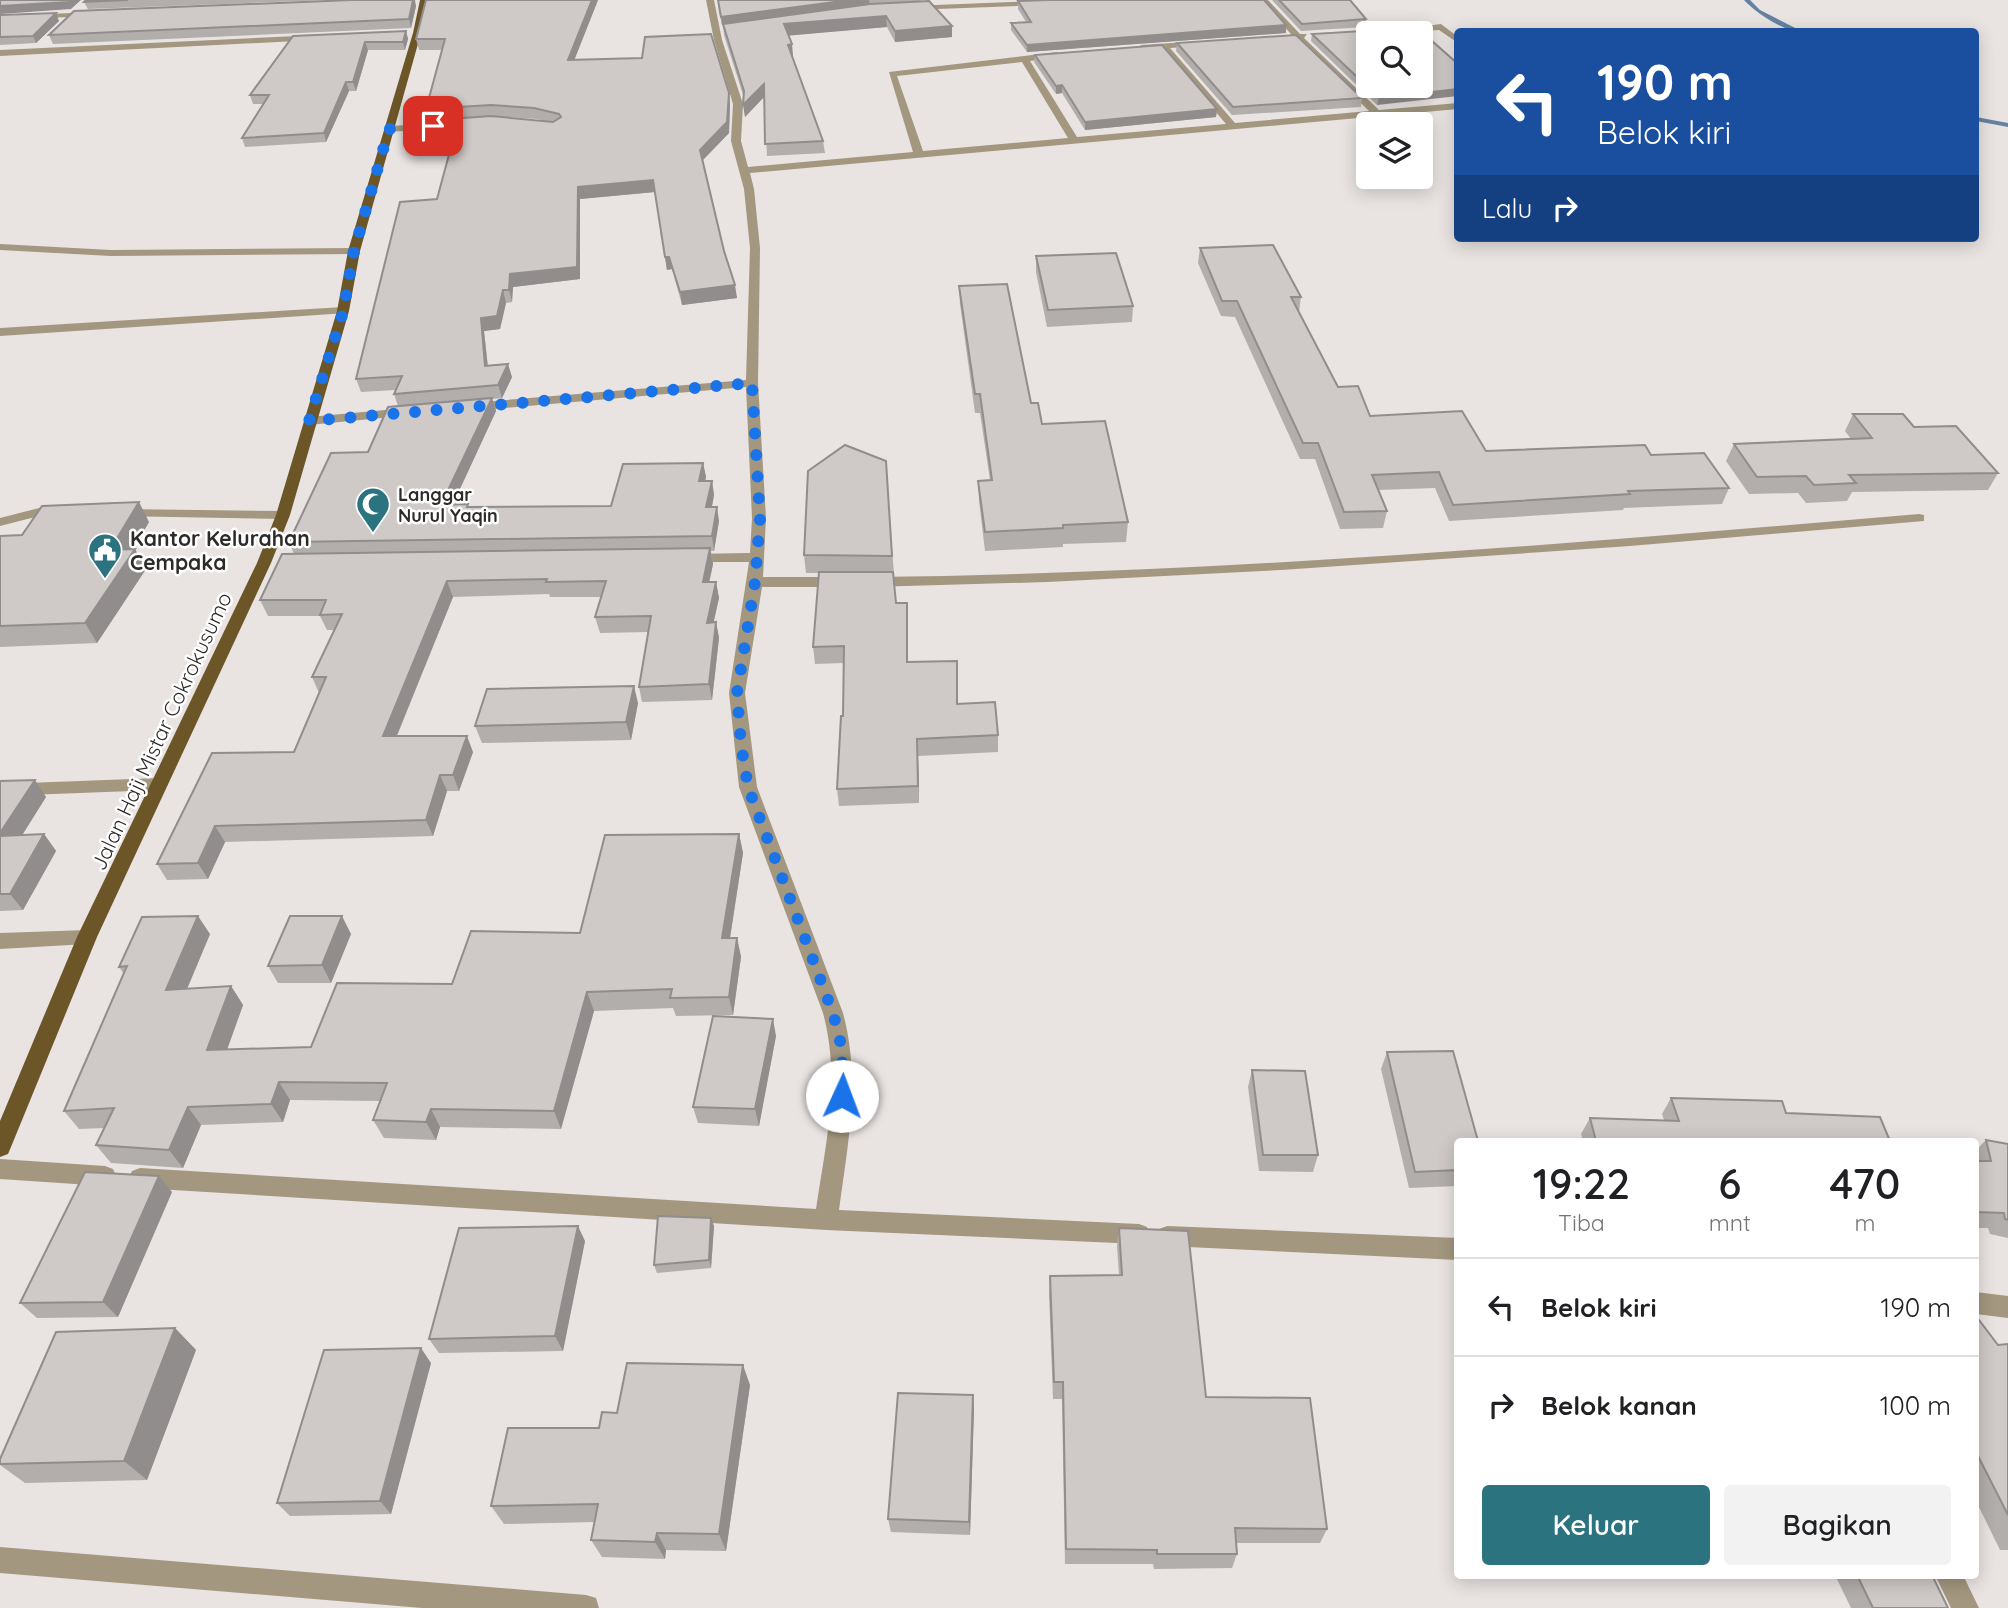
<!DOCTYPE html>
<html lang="id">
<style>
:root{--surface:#fff;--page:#f2f2f2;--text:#202124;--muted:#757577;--line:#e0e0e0;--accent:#2b737e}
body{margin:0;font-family:Quicksand,sans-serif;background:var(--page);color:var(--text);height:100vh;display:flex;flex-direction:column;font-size:26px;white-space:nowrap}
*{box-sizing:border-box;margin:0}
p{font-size:23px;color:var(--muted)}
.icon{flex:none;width:38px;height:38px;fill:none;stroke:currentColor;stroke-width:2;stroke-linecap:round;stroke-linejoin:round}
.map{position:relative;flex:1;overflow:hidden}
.panel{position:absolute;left:1454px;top:1138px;width:525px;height:441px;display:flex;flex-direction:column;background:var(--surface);border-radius:7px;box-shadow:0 4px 18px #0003}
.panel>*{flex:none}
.guide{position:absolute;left:1454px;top:28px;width:525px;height:214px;border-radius:7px;box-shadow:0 4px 18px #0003;background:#1a4fa0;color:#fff;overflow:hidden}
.controls{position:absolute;left:1356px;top:21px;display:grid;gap:14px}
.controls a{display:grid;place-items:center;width:77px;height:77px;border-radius:7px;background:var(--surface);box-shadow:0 4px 18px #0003;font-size:35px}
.pin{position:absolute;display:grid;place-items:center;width:60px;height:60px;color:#fff;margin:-30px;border-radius:14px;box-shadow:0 4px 10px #0006}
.me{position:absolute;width:77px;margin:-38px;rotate:2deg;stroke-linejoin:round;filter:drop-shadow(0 0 5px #0008)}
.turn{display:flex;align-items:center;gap:24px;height:147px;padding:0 28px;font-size:32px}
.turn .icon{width:91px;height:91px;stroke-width:2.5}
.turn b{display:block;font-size:49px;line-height:60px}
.then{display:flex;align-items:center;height:66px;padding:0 28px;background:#0003;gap:14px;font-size:26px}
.eta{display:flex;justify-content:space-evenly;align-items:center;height:119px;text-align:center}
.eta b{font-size:42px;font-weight:600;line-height:49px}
.action{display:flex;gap:14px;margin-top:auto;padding:14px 28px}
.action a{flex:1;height:80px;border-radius:7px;background:var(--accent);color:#fff;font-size:28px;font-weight:600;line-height:80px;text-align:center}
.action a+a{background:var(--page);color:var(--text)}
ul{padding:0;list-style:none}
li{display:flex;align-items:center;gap:21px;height:98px;padding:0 28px;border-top:2px solid var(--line)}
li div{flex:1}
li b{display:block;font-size:26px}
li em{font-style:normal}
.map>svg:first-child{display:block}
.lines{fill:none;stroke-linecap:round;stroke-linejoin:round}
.stream{fill:#6682a2;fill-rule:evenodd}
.minor{fill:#a3977f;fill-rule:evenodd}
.primary{fill:#6c5628;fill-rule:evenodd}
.wall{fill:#b2aeac;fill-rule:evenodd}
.shaded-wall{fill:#918d8c}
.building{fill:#cfcac8;stroke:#918d8c;stroke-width:2}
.route{stroke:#1a73e8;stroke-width:12;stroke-dasharray:0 21.6}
.labels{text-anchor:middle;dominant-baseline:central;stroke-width:5;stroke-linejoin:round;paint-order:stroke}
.far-poi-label{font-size:18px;font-weight:bold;fill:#2d2b2a;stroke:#fff;text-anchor:start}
.poi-label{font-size:21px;font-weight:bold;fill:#2d2b2a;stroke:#fff;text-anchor:start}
.street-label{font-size:21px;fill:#2d2b2a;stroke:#fff}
</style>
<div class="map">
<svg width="2008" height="1608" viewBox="0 0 2008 1608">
<rect width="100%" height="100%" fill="#e9e4e2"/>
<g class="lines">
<path class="stream" d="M1744 0H1750L1760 10 1803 32C1784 32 1756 13 1744 0Z
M1976 117 2008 123V127L1976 121Z"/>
<path class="minor" d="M706 0H714L722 40 743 104 741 141 748 167 913 152 889 72 1057 52 1060 57 1030 61 1077 137 1226 124 1162 49 1138 50 1141 45 1203 41 1200 46 1170 48 1235 123 1369 111 1296 40 1288 39 1291 34 1260 0H1268L1300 34H1307L1304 38 1379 110 1458 103V109L750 173 754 189 760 248 758 383 766 518 763 577H839L846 582 839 587H762L745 693 757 787 843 1013C861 1080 848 1143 839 1210L1139 1224 1147 1227 1150 1234 1147 1241 1139 1244 826 1230 140 1188 132 1185 129 1178 132 1171 140 1168 816 1209C826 1142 841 1080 823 1013L739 787 729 693 749 562H688L681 558 688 554 750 553 752 518 746 387 470 411 464 407 470 403 746 380 750 248 744 189 731 141 733 104 714 40ZM1022 62 1068 138 923 151 897 76Z
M1040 1 1043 5 910 10 906 8 910 6Z
M96 12 93 16 0 20V16Z
M1441 24 1458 37V43L1439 30 1394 33 1387 31Z
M319 35 316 40 0 56V50Z
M448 123 450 125 445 128 389 132 384 129 389 126Z
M0 244 111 250 354 248 360 251 354 254 111 256 0 250Z
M343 307 347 309V313L0 336V328Z
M407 408 413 412 412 415 309 425 303 421 309 417Z
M43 507 62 508 69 512 62 516 43 515 0 526V518Z
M121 509 283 511 290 515 283 519 116 516 114 513Z
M1919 514 1924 515V521L1630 546 1281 570 1047 582 871 587 864 582 871 577C1221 573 1571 544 1919 514Z
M159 778 168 784 159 790 0 796V784Z
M87 930 94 932 97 937 94 942 87 944 0 949V933Z
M0 1159 105 1166 113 1169 116 1176 113 1183 105 1186 0 1179Z
M1167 1226 1458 1238V1260L1167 1246 1159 1243 1156 1236 1159 1229Z
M1976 1292 2008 1296V1318L1976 1314Z
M0 1547 586 1595 596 1598 599 1608H422L0 1573Z
M1935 1575H1963L1979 1608H1951Z"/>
<path class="primary" d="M420 0H428L421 33 360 251 349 311 290 515 271 563 97 937 11 1147 8 1154 0 1157V1121L77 937 257 563 276 515 337 311 348 251 413 33Z"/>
</g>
<path class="wall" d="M86 0H330L88 9 84 2Z
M426 0H598L574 60 730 104 729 133 703 160 724 251 737 298 682 305 672 269 667 270 655 192 580 199V279L513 287 512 302 506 303 500 329 484 331 488 366 512 377 502 398 492 399 496 411 453 504 469 507 611 506 703 463 706 477 705 481H712L714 495 712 507 719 521 714 551H711L713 564 709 582H716L719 598 713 623 716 622 719 638 712 700 642 702 639 687 648 632 600 633 595 617 601 597H550L549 594 453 597 397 736 473 752 459 791H447L433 836 225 842 208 879 167 880 157 864 294 752 319 693 312 677 335 630H327L320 616H268L260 600 294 554 289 542 368 452 398 406 394 394 395 390 361 392 356 379 437 199 451 148 421 150 418 139 429 120 426 109 442 50H419L416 39ZM493 116 537 119 545 121Z
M718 0H921V2L952 37 895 42 887 27 788 35 793 56H792L823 141 825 153 767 156 764 97 745 117 744 98 724 35 723 25H722L719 12Z
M1272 0H1350L1366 19 1365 27 1301 31Z
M1018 1 1286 33 1027 52 1011 30V23L1026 22 1018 9Z
M416 6 411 28 53 44 49 35Z
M0 15 59 21 36 43 0 45Z
M406 31 408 39 405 50H368L356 91H349L326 142 245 147 242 138 263 104H253L250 95 293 36Z
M1312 34 1427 41 1377 105 1311 41Z
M1177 43 1362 98 1361 107 1232 115 1176 51Z
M1035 55 1217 109 1216 117 1085 130 1062 93 1056 94 1034 62Z
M1200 248 1301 297 1299 312 1338 387 1370 416 1486 451 1651 455 1729 488 1722 504 1624 508 1623 510 1449 521 1435 488 1378 490 1387 511 1383 528 1340 529 1315 459H1300L1235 317 1221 316 1198 263Z
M1036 256 1133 306 1132 322 1047 327 1036 272Z
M959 286 1031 403 1042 424 1128 522 1126 542 1063 544V547L985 551 979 501 978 481 990 480 980 413H975L960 304Z
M1853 414 1914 427 1998 473 1988 490 1852 492 1847 501 1806 503 1798 493 1749 494 1726 461 1734 444 1851 439 1845 431Z
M886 461 896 603 908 619V662L958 704 998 735V752L918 756 919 803 839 806 837 789 843 716 844 663 815 664 813 647 819 573H806L804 555Z
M149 522 133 549 146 569 97 643 0 647V536L22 535Z
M638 703 631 740 482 743 475 726Z
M0 781 46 797 22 835 44 834 56 851 23 910 0 911Z
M739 834 743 853 730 938H737L741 957 733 1015 676 1016 673 1008 594 1011 561 1129 440 1127 436 1140 384 1138 373 1120 381 1101 290 1100 283 1122 201 1125 183 1168 111 1163 96 1145 104 1128 79 1129 64 1111 124 974 119 967 210 934 187 989 231 986 243 1005 227 1050 311 1047 452 984 580 933Z
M351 934 331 983H278L268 966Z
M776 1036 759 1126 698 1123 693 1107Z
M1387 1052 1458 1141V1186L1409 1188 1381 1069Z
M1252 1070 1318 1155 1313 1172 1259 1171 1248 1087Z
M1671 1098 1786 1113 1890 1141H1583L1581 1134 1590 1118 1664 1120 1662 1114Z
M1986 1140 2008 1144V1238L1990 1234 1988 1228H1976V1150Z
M172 1192 118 1317 37 1318 20 1303Z
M714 1226 711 1268 657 1273 654 1265Z
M1119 1228 1206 1397 1327 1529 1320 1543H1236L1237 1554 1232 1568 1154 1569 1153 1564H1065L1062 1399H1053L1049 1294 1050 1276 1119 1275 1117 1246Z
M585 1241 563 1351 439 1353 429 1339Z
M1976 1316 1998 1345 2008 1344V1550H2000L1976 1501Z
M175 1328 196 1350 147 1480 25 1483 0 1465V1459Z
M431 1363 391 1514 290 1516 277 1503Z
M750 1385 726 1551 666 1550 665 1559 602 1557 591 1540 595 1522 504 1524 491 1506 599 1428 617 1413Z
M974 1409 970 1535 891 1532 888 1519Z
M1835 1575H1932L1948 1608H1851Z"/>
<path class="shaded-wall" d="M70 0H81L71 9 0 14V6Z
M413 0H415L416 6 411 28 409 19Z
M592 0H598L570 71 568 60Z
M850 0H869L870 5 722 25 721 17Z
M56 13 59 21 36 43 33 36Z
M886 16 887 27 785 36 784 24Z
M1286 25V33L1027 52V45Z
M952 26V37L895 42V31Z
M406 31 408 39 405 50 403 42Z
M365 42 368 50 356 91 353 82Z
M792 44 793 56H789L788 45Z
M346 82 349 91 326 142 324 133Z
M764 84 765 96 745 117 743 105Z
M1062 85V93L1056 94V86Z
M1458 89V96L1377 105 1379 98Z
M729 93 730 104 729 133 702 161 700 150Z
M1217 109 1216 117 1085 130V122Z
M653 180 655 192 580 199V279L513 287 512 302 509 290 510 274 578 187Z
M665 257H669L672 269 667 270Z
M735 285 737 298 682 305 680 292Z
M503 290 506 303 500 329 484 331 489 379 485 366 481 318Z
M508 364 512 377 502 398 498 385Z
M492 398 496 411 446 519 441 505Z
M703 463 706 477 702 495 699 481Z
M712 481 714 495 709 522 706 507Z
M139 502 149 522 121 570 110 550Z
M717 507 719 521 714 551 712 536Z
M710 548 713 564 706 598 703 582Z
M135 549 146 569 97 643 85 623Z
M447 581 453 597 390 752 383 736Z
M716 582 719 598 710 639 707 623Z
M907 603 908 619V679L907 662Z
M716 622 719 638 712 700 709 684Z
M634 686 638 703 631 740 626 722Z
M467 736 473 752 459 791 453 775Z
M917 739 918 756 919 803 918 786Z
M440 775 447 791 433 836 426 820Z
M35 780 46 797 11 853 0 838V833Z
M215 826 225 842 208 879 198 863Z
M44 834 56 851 23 910 10 894Z
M739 834 743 853 727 957 722 938Z
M198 916 210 934 179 1008 166 990Z
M342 916 351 934 331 983 322 965Z
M737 938 741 957 733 1015 729 997Z
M231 986 243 1005 220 1069 207 1050Z
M587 992 594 1011 561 1129 554 1111Z
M773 1019 776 1036 759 1126 755 1109Z
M279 1082 290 1100 283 1122 271 1104Z
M188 1107 201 1125 183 1168 169 1150Z
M431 1109 440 1127 436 1140 426 1122Z
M159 1176 172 1192 118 1317 103 1302Z
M711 1218 714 1226 711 1268 709 1260Z
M578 1226 585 1241 563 1351 555 1336Z
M175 1328 196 1350 147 1480 124 1461Z
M421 1348 431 1363 391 1514 380 1501Z
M743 1365 750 1385 726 1551 719 1534Z
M973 1395 974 1409 970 1535 969 1522Z
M657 1533 666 1550 665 1559 655 1542Z"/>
<path class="building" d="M0 0H70L68 2 0 6Z
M86 0H128L84 2Z
M352 0H413L409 19 49 35 74 11Z
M426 0H592L568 60 642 58 645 37 711 34 729 93 727 122 700 150 724 251 735 285 680 292 669 257H665L653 180 578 187 577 267 510 274 509 290H503L497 316 481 318 485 366 508 364 498 385 394 394 402 376 356 379 400 202 437 199 454 136 418 139 422 121 491 116 553 122 561 117 559 114 534 108 491 105 426 109 445 39H416Z
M718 0H850L721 17Z
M1049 0H1264L1286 25 1027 45 1011 23 1031 22 1018 1Z
M1279 0H1350L1366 19 1302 24Z
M929 1 952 26 895 31 886 16 784 24 792 44 788 45 823 141 765 144 764 84 743 105 744 91 723 24 870 4Z
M56 13 33 36 0 37V15Z
M1413 28 1419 33H1368V86H1421V35L1427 41H1432L1458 64V89L1379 98 1312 34Z
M406 31 403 42H365L353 82H346L324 133 242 138 269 95H250L293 36Z
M1296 35 1362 98 1233 107 1177 43Z
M1162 45 1217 109 1085 122 1062 85 1056 86 1035 55Z
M1273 245 1301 297H1291L1338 387 1358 386 1370 416 1462 411 1486 451 1645 445 1651 455 1704 453 1729 488 1628 491 1630 494 1453 505 1439 472 1372 475 1387 511 1344 512 1318 443H1303L1237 301H1222L1200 248Z
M1116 253 1133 306 1048 310 1036 256Z
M1007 284 1031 403H1038L1042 424 1105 421 1128 522 1063 525V528L985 532 978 481 992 480 980 394H975L959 286Z
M492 398 441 505 468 504 467 507 611 506 623 464 703 463 699 481H712L706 507H717L712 536 289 542 331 453 368 452 388 407Z
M1853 414H1903L1914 427 1956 426 1998 473 1849 475 1856 483 1814 485 1806 476 1757 477 1734 444 1872 438Z
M845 445 886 461 892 556 804 555 808 471Z
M139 502 110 550 135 549 85 623 0 626V536L22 535 42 506Z
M710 548 703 582H716L707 623 716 622 709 684 639 687 651 616 595 617 606 581 546 582 547 579 447 581 383 736H467L453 775H440L426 820 215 826 198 863 157 864 212 753 294 752 326 677H312L342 614 320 615 326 600H260L282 554Z
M819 572H893L896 603H907V662L957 661V704L995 702 998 735 917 739 918 786 837 789 841 716H843L844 646 813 647Z
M634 686 626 722 475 726 487 689Z
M35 780 0 833V781Z
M44 834 10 894H0V836Z
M739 834 722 938H737L729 997 670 998 672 989 587 992 554 1111 431 1109 426 1122 373 1120 387 1083 279 1082 271 1104 188 1107 169 1150 96 1145 114 1108 64 1111 127 966 119 967 142 917 198 916 166 990 231 986 207 1050 311 1047 337 983 452 984 471 931 580 933 605 835Z
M290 916H342L322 965 268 966Z
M713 1016 773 1019 755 1109 693 1107Z
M1453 1051 1478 1141H1458V1170L1415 1172 1387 1052Z
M1252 1070 1305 1071 1318 1155H1263Z
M1671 1098 1782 1101 1786 1113 1880 1117 1890 1141H1596L1590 1118 1679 1121Z
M1986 1140 2008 1144V1220L2005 1219 2004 1213 1976 1212V1161H1991Z
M85 1172 159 1176 103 1302 20 1303Z
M658 1216 711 1218 709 1260 654 1265Z
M578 1226 555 1336 429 1339 459 1228Z
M1119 1228 1188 1231 1206 1397 1310 1398 1327 1529 1235 1528 1237 1554H1157V1550L1066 1549 1063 1382H1054L1050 1276 1122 1275Z
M1976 1316 1998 1345 2008 1344V1515L1976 1452Z
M175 1328 124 1461 0 1464V1459L56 1332Z
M421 1348 380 1501 277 1503 324 1350Z
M627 1363 743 1365 719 1534 657 1533 655 1542 591 1540 598 1504 491 1506 508 1428H599L602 1412 617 1413Z
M898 1393 973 1395 969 1522 888 1519Z
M1857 1575H1932L1948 1608H1873Z"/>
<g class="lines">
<path class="route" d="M433 126 389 129 354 251 343 312 309 421 752 383 760 519 755 582 737 693 741 744 748 787 833 1013 842 1049V1096"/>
</g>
<defs>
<g id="mosque-pin" transform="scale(1.75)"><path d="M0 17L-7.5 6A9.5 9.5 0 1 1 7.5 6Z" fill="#2b737e" stroke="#fff"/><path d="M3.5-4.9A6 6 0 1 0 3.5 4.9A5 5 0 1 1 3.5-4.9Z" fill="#fff"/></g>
<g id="civic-pin" transform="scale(1.75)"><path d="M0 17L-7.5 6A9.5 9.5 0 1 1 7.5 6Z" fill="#2b737e" stroke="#fff"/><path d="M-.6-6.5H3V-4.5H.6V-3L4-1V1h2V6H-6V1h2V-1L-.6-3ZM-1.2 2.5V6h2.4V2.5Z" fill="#fff"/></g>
</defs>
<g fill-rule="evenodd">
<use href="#mosque-pin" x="373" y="504"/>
<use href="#civic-pin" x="105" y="550"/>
</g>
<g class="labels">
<g class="far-poi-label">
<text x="398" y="494">Langgar<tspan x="398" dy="21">Nurul Yaqin</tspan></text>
</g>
<g class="poi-label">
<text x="130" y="538">Kantor Kelurahan<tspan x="130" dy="24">Cempaka</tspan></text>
</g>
<g class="street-label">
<text transform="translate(161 731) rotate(-65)">Jalan Haji Mistar Cokrokusumo</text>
</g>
</g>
</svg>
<div class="controls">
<a><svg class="icon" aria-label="search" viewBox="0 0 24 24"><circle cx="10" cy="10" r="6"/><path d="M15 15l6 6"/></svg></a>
<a><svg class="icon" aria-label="layers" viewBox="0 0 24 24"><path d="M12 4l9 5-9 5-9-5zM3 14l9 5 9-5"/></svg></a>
</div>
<div class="pin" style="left:433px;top:126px;background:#d93025"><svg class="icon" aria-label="arrive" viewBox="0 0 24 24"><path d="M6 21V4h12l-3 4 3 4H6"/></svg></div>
<svg class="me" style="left:842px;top:1096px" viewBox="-20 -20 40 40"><circle r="19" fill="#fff"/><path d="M0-13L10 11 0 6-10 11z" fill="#1a73e8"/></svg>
<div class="guide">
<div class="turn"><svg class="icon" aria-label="left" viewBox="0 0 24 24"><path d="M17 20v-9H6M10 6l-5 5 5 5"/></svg><div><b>190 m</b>Belok kiri</div></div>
<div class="then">Lalu<svg class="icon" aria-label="right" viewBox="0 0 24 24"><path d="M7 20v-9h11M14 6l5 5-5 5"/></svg></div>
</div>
<section class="panel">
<div class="eta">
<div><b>19:22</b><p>Tiba</p></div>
<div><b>6</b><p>mnt</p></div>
<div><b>470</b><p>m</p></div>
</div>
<ul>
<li><svg class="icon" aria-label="left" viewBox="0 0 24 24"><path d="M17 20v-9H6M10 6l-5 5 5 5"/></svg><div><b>Belok kiri</b></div><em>190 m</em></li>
<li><svg class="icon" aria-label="right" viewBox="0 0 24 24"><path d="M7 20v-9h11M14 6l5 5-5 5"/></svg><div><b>Belok kanan</b></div><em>100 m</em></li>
</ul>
<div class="action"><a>Keluar</a><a>Bagikan</a></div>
</section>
</div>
